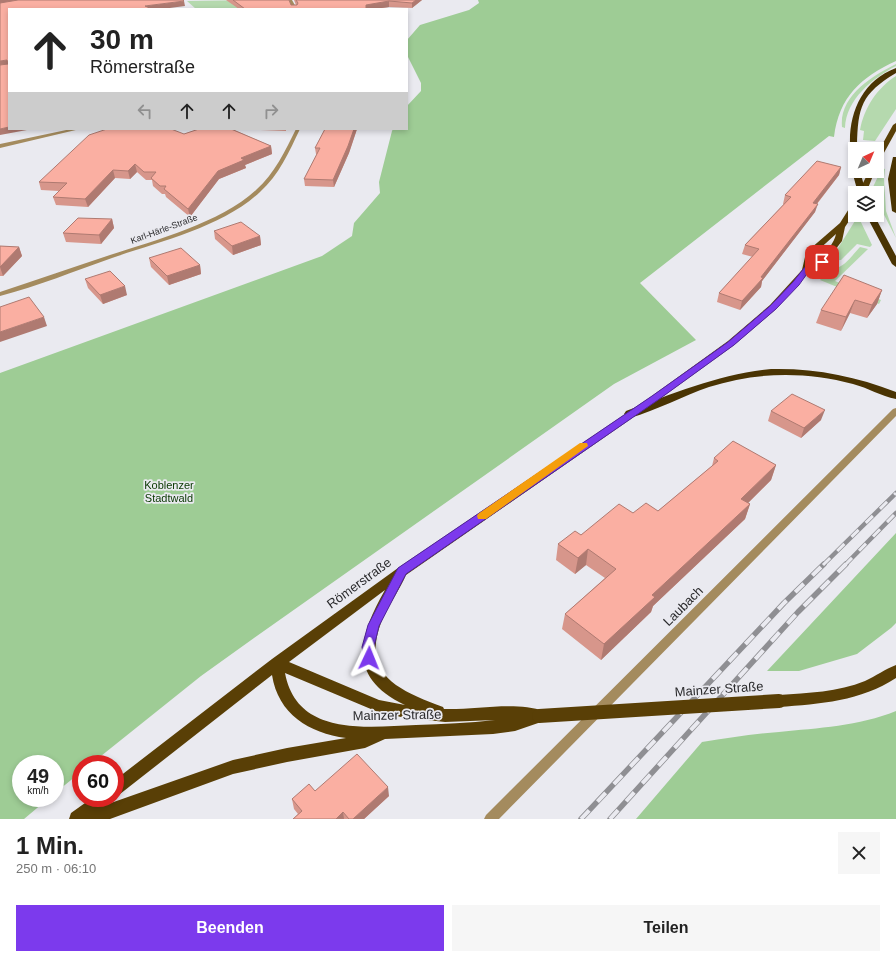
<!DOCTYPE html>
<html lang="de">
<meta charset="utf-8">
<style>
:root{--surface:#fff;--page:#f6f6f6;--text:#222;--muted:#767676;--accent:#7c3aed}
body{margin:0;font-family:Arial,sans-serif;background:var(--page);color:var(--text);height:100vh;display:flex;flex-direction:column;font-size:15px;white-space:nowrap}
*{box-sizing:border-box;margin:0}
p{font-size:13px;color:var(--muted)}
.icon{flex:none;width:22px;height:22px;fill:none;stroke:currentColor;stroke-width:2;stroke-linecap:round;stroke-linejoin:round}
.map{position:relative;height:819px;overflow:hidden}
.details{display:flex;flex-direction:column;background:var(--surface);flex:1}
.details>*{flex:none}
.hud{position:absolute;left:8px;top:8px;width:400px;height:122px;border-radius:0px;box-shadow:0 2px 6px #0003;background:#fff;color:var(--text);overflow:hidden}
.needle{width:26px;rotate:44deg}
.controls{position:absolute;left:848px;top:142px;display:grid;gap:8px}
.controls a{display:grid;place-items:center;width:36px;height:36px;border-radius:0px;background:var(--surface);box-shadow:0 2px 6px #0003;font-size:20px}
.speed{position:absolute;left:12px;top:755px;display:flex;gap:8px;font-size:20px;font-weight:700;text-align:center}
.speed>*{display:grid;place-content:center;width:52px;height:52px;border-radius:50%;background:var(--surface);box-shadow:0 2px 6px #0003;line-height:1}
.speed small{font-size:10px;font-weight:400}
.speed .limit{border:6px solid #d22;background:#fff;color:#111}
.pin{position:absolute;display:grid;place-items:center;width:34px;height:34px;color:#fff;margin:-17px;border-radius:8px;box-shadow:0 2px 6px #0006}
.me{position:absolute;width:44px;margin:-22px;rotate:2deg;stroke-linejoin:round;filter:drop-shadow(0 0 3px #0008)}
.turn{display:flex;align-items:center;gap:14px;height:84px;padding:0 16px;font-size:18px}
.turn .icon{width:52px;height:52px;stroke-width:2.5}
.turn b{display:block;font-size:28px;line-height:34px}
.lanes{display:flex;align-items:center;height:38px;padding:0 16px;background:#0003;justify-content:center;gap:20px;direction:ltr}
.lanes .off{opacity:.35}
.round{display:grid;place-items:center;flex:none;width:42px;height:42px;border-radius:0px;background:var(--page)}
.head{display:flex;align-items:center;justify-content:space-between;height:68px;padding:0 16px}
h1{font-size:24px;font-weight:800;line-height:30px}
.action{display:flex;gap:8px;margin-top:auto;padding:8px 16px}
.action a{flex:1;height:46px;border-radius:0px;background:var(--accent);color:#fff;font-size:16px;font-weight:800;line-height:46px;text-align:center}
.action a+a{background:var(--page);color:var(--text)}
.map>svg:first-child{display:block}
.green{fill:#b5d9ae}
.forest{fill:#9ecc95}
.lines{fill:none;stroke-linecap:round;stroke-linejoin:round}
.minor{fill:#a48b5e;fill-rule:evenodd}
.primary{fill:#593f06;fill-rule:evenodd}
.trunk{fill:#4a3403;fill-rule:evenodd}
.rail-far1-casing{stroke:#8f8f93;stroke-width:4.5}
.rail-casing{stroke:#8f8f93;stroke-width:5.5}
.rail-far1{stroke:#eaeaf0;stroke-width:3;stroke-dasharray:10;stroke-linecap:butt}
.rail{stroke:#eaeaf0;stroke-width:4;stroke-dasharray:12;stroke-linecap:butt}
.primary-bridge{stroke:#593f06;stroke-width:14}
.wall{fill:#d7968b}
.shaded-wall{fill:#af7a71}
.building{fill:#faafa2;stroke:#af7a71}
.route{fill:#7c3aed;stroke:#51269a}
.slow{fill:#f59e0b}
.labels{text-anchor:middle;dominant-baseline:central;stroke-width:3.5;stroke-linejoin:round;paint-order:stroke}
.far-street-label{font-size:9px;fill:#2a2a2c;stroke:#eaeaf0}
.park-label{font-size:11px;fill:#083700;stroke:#eaeaf0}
.near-street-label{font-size:13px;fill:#2a2a2c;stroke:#eaeaf0}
</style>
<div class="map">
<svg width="896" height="819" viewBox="0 0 896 819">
<rect width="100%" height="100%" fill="#eaeaf0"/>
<path class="green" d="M263 0 240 9H196L187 1Z
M896 64V66C873 78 846 99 845 128L842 127C839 96 872 76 896 64Z
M896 76V109L875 141 863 140 864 131 860 130C864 108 877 88 896 76Z
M882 168 885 169 884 179 886 211 896 238 881 209 877 193H875L873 187Z
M858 216 872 245 870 247 857 244 841 260 830 261Z
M860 247 868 249 835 281 881 300 879 304 820 280 830 267C842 272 852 255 860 247Z"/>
<path class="forest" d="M478 0H896V61C861 77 839 97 834 137L829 136 640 283 696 340 614 384 254 638 201 676 91 764H81V772L55 793V764H21V798H49L24 819H0V373L322 256 352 236 354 223 380 193 379 182 392 131 393 129H407V106L421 91V83L407 55V40L420 25 469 10 479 3Z
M896 533V623L891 628 857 654 799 671H767Z
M896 711V819H636L702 742C728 738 753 734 779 732 818 728 859 726 896 711Z"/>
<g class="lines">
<path class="minor" d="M288 0H292L297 9H293Z
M71 129H80L0 148V144Z
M296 129H300C289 152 279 175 260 192 223 227 159 242 112 258 75 271 38 286 0 296V292C37 280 73 267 110 255 156 240 220 223 256 190 275 173 285 151 296 129Z
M896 408V416L499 819H484L486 815 893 409Z"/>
<path class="primary" d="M896 123V131L880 160 877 162V154L893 125Z
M869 171H875L866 193H858Z
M852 204H855V212L845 227 842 241 825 263 809 272 776 309 734 345 658 400 406 575C400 589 390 603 383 618 359 674 398 690 443 707L444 709C475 710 515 701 544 711L546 716 544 721 515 731 493 734 385 739 365 748 287 762 233 774 110 819H69L71 813 92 798H112L108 804 233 760 287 748 346 738C309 733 278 714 272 675L120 794 115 796V780L272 659 398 568 652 396 728 341 770 305 802 270 805 257 810 249 840 223ZM836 234C833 247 821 258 810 264L816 252ZM385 590C358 637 347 678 405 705L379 700 289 662ZM285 673 378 712 401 717 445 722 495 720C469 723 443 724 416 725 367 727 297 737 285 673Z
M896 665V678C861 701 820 704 779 707L774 705 772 701 774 697 779 695C808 693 838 692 865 681 876 676 885 669 896 665Z"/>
<path class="trunk" d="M896 68V73C861 94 858 107 857 146 857 151 855 159 855 166H852C850 159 850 151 850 144 849 112 863 80 896 68Z
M893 157H896V213L892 211 888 179Z
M855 169V171H860L866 193H858L852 171Z
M866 215H874L896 256V267L892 264Z
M771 369C815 368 855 376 896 392V399C881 396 868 388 853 384 805 371 756 372 709 387 683 396 657 410 630 418L624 414 626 411C674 393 720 374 771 369Z"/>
<g class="rail-far1-casing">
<path id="rail-far1" d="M823 565 896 493
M845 565 896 513"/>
</g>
<g class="rail-casing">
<path id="rail" d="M581 819 784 603 824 564
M610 819 798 612 846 564"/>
</g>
<use href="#rail-far1" class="rail-far1"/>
<use href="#rail" class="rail"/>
<path class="primary-bridge" d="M539 716 779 701"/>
</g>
<path class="wall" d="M226 0H289L291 5H296L294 0H422L412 8 389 7 374 9H239Z
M199 129H286V131L232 129 271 146 272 154 245 165 246 168 219 179 190 217 166 197 165 194H162L153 186 152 180H146L137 172 130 179 115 178 88 207 56 205 53 197 59 191 41 190 39 182Z
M325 129H357L349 153 334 187 305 186 304 179 317 154H316L315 148Z
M841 167 839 175 817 204 815 212 762 281 761 287 740 310 717 302 719 293 753 257 742 254 745 245 784 204H783L785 195Z
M112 219 114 228 101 244 66 242 63 233Z
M214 231 260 236 261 245 233 255 215 239Z
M0 246 19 247 22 256 3 276H0Z
M149 258 200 265 201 274 169 285 151 267Z
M85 279 127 295 103 304 88 288Z
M882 290 877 304 867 318 850 313 841 331 816 323 821 310Z
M771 411 821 420 801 438 768 421Z
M714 458 776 465 771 480 748 503 750 504 745 519 653 606 651 612 601 660 562 629 565 614 605 578 586 565 575 574 556 560 558 544 633 513 658 511 712 466Z
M315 791 389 796 364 819H293L298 814 294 809 292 799Z"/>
<path class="shaded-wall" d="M0 0H26L0 4Z
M416 0H422L412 8V3Z
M184 1 185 6 162 9H146L145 6Z
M389 1V7L374 9H366V5Z
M7 60 9 66 0 68V61Z
M9 127V129H27V130L0 135V129Z
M354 129H357L349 153 334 187 333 180Z
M271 146 272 154 245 165 246 168 219 179 190 217 188 209 218 171 241 158Z
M135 164 137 172 130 179 128 171Z
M841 167 839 175 811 211 813 203Z
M113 170 115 178 88 207 85 199Z
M818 204 815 212 762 281 761 287 740 310 742 301Z
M112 219 114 228 101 244 99 235Z
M260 236 261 245 233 255 232 246Z
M19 247 22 256 3 276 0 267Z
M200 265 201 274 169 285 167 276Z
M125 286 127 295 103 304 100 295Z
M882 290 877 304 867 318 872 305Z
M855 300 850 313 841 331 846 317Z
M44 317 47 326 0 342V332Z
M825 410 821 420 801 438 804 428Z
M776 465 771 480 737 514 741 499Z
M750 504 745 519 653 606 651 612 601 660 604 644 652 595Z
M588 549 586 565 575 574 578 558Z
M388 787 389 796 364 819H353Z
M343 812 344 819H336Z"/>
<path class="building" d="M18 0H183L184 1 145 6 152 9H9V127L0 129V65L8 64 7 60 0 61V3Z
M233 0H289L291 5H297L298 3 296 0H416L412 3 389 1 366 5V9H245Z
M107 129H171L184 134 199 129H231L271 146 241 158 244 160 218 171 188 209 164 189 166 186H160L151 178 156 172H144L135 164 128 171 113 170 85 199 53 197 67 183 39 182 89 135Z
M325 129H354L348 146 333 180 304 179 320 148H315Z
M817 161 841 167 813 203 818 204 761 277 763 278 742 301 719 293 759 249 745 245 791 197 785 195Z
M78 218 112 219 99 235 63 233Z
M241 222 260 236 232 246 214 231Z
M0 246 19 247 0 267Z
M181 248 200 265 167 276 149 258Z
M110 271 125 286 100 295 85 279Z
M844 275 882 290 872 305 855 300 846 317 821 310Z
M29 297 44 317 0 332V307Z
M792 394 825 410 804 428 771 411Z
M733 441 776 465 741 499 750 504 652 595 655 597 604 644 565 614 616 569 588 549 578 558 558 544 575 531 581 535 619 504 633 513 646 503 658 511 718 461 714 458Z
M357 754 388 787 353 819H349L343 812 336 819H293L302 811 292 799 309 784 315 791Z"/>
<path class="route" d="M820 260 826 262 809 271 799 285 776 309 734 345 658 400 406 574 379 626 374 647 375 658 373 662 369 664 365 662 362 647 368 625 398 568 652 396 728 342 770 306 793 282 804 268Z"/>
<path class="slow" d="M580 443H587L588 446 486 519H478L477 516 478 514Z"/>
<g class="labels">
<g class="far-street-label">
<text transform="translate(164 229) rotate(-20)">Karl-Härle-Straße</text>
</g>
<g class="park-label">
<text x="169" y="485">Koblenzer<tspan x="169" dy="13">Stadtwald</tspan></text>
</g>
<g class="near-street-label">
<text transform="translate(359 583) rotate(-36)">Römerstraße</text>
<text transform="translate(683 606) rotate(-45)">Laubach</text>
<text transform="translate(719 689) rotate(-4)">Mainzer Straße</text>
<text transform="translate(397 715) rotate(-1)">Mainzer Straße</text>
</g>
</g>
</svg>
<div class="controls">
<a><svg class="needle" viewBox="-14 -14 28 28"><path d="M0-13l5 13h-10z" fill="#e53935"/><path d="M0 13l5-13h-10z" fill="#767676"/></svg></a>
<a><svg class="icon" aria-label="layers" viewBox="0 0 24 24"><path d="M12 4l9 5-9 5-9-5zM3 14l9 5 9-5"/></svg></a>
</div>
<div class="speed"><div>49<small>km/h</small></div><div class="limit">60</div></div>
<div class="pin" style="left:822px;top:262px;background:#d93025"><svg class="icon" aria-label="arrive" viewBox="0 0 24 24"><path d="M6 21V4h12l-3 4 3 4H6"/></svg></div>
<svg class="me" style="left:369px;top:658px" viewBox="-20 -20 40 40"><path d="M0-17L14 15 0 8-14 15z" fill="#7c3aed" stroke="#fff" stroke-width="4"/></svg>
<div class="hud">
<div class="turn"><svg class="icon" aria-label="ahead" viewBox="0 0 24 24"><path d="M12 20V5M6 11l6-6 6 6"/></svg><div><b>30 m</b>Römerstraße</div></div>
<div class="lanes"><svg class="icon off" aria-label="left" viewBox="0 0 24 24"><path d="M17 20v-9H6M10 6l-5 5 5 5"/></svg><svg class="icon" aria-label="ahead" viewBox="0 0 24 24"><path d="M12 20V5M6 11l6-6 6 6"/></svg><svg class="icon" aria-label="ahead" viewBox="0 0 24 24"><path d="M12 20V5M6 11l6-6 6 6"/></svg><svg class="icon off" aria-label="right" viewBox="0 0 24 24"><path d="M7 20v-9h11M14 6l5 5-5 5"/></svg></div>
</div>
</div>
<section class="details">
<div class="head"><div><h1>1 Min.</h1><p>250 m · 06:10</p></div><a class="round"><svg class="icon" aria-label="close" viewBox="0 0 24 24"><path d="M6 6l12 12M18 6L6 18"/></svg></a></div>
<div class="action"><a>Beenden</a><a>Teilen</a></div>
</section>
